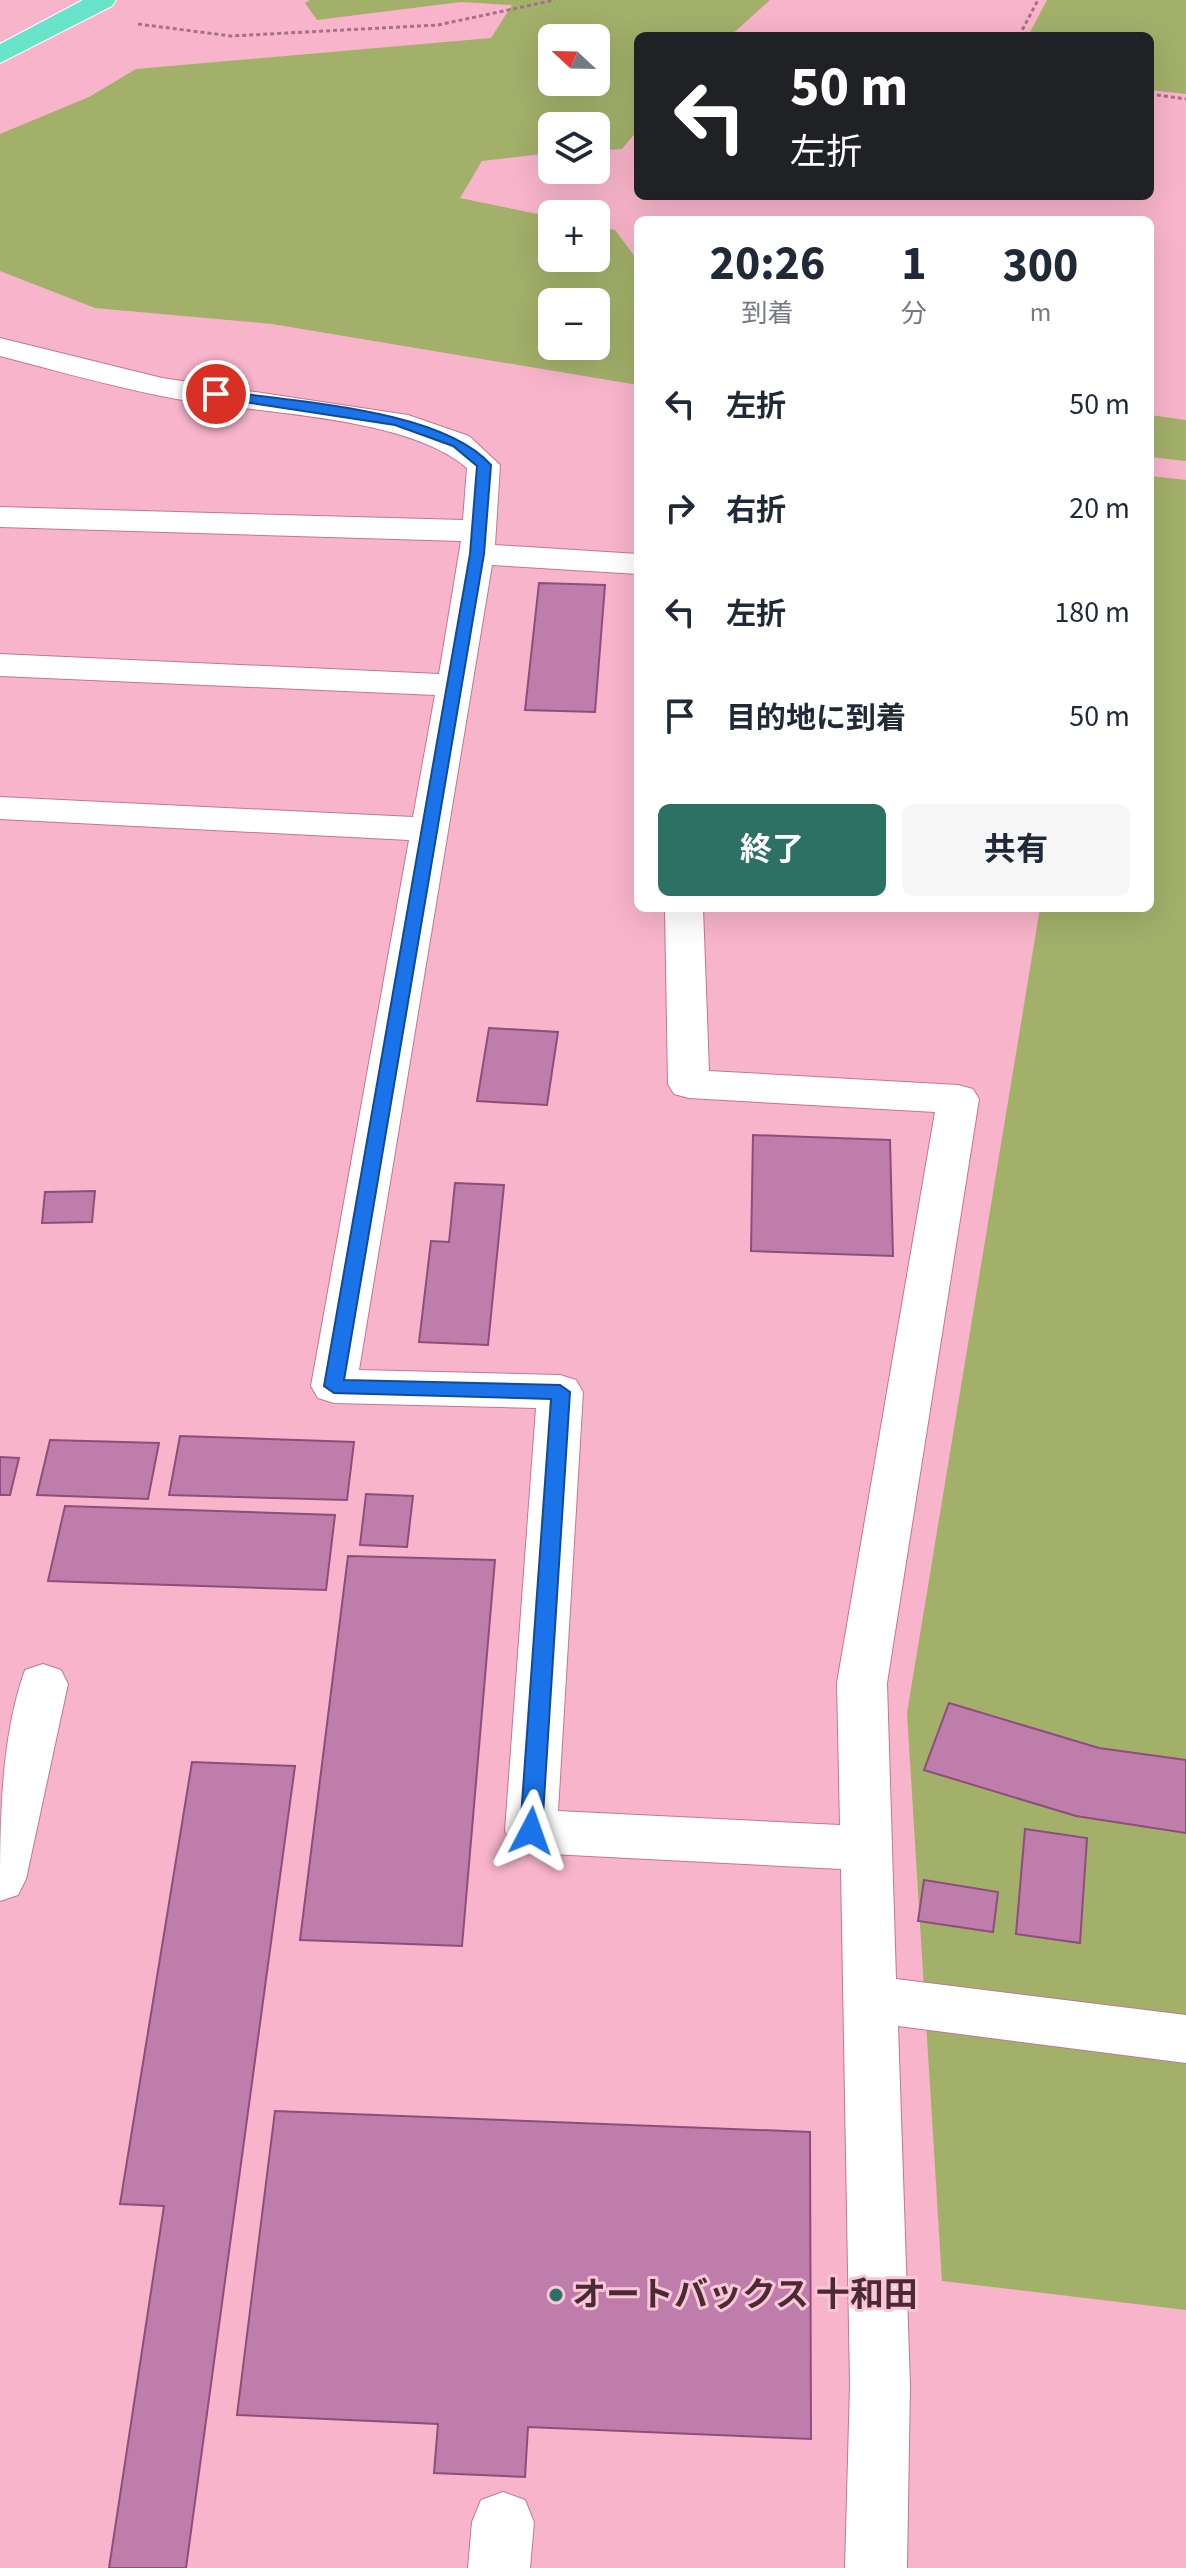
<!DOCTYPE html>
<html lang="ja">
<meta charset="utf-8">
<style>
:root{--surface:#fff;--page:#f6f6f7;--text:#1f2937;--muted:#747a83;--accent:#2c7163}
body{margin:0;font-family:"Source Sans 3","Noto Sans JP",sans-serif;background:var(--page);color:var(--text);height:100vh;display:flex;flex-direction:column;font-size:30px;white-space:nowrap}
*{box-sizing:border-box;margin:0}
p{font-size:26px;color:var(--muted)}
.icon{flex:none;width:44px;height:44px;fill:none;stroke:currentColor;stroke-width:2;stroke-linecap:round;stroke-linejoin:round}
.map{position:relative;flex:1;overflow:hidden}
.drawer{position:absolute;left:634px;top:216px;width:520px;height:696px;display:flex;flex-direction:column;background:var(--surface);border-radius:12px;box-shadow:0 8px 32px #0002}
.drawer>*{flex:none}
.top-card{position:absolute;left:634px;top:32px;width:520px;height:168px;border-radius:12px;box-shadow:0 8px 32px #0002;background:#202124;color:#fff;overflow:hidden}
.needle{width:52px;rotate:292deg}
.tools{position:absolute;left:538px;top:24px;display:grid;gap:16px}
.tools a{display:grid;place-items:center;width:72px;height:72px;border-radius:12px;background:var(--surface);box-shadow:0 8px 32px #0002;font-size:40px}
.pin{position:absolute;display:grid;place-items:center;width:68px;height:68px;color:#fff;margin:-34px;border:4px solid #fff;border-radius:50%;box-shadow:0 2px 8px #0007}
.me{position:absolute;width:88px;margin:-44px;rotate:4deg;stroke-linejoin:round;filter:drop-shadow(0 0 6px #0008)}
.turn{display:flex;align-items:center;gap:28px;height:168px;padding:0 24px;font-size:36px}
.turn .icon{width:104px;height:104px;stroke-width:2.5}
.turn b{display:block;font-size:56px;line-height:68px}
.eta{display:flex;justify-content:space-evenly;align-items:center;height:136px;text-align:center}
.eta b{font-size:48px;font-weight:700;line-height:56px}
.action{display:flex;gap:16px;margin-top:auto;padding:16px 24px}
.action a{flex:1;height:92px;border-radius:12px;background:var(--accent);color:#fff;font-size:32px;font-weight:700;line-height:92px;text-align:center}
.action a+a{background:var(--page);color:var(--text)}
ul{padding:0;list-style:none}
li{display:flex;align-items:center;gap:24px;height:104px;padding:0 24px}
li div{flex:1}
li b{display:block;font-size:30px}
li em{font-style:normal}
.map>svg:first-child{display:block}
.green{fill:#a2b06a;fill-rule:evenodd}
.building{fill:#bf7dac;stroke:#8d4e7b;stroke-width:2}
.lines{fill:none;stroke-linecap:round;stroke-linejoin:round}
.minor-casing{stroke:#c47691;stroke-width:2}
.highway-casing{stroke:#fff;stroke-width:2}
.path{stroke:#a57283;stroke-width:3;stroke-dasharray:4 3;stroke-linecap:butt}
.minor{fill:#fff;fill-rule:evenodd}
.highway{fill:#68e4cb;fill-rule:evenodd}
.route{fill:#1a73e8;stroke:#114b97;stroke-width:2}
.poi-dot{fill:#2c7163;stroke:#fac7d7;stroke-width:3}
.labels{text-anchor:middle;dominant-baseline:central;stroke-width:6;stroke-linejoin:round;paint-order:stroke}
.near-poi-label{font-size:34px;font-weight:bold;fill:#4b2a35;stroke:#fac7d7;text-anchor:start}
</style>
<div class="map">
<svg width="1186" height="2568" viewBox="0 0 1186 2568">
<rect width="100%" height="100%" fill="#f8b4ca"/>
<path class="green" d="M310 0H770L730 36H638V130L622 149 596 151V126H552V153L482 161 460 198 552 217V258H596V226L615 230 638 261V385L272 324 95 308 0 271V134L89 97 136 69 491 38 512 5 461 2 317 20 305 3ZM552 38H596V82H552ZM552 302H596V346H552Z
M1047 0H1186V94L1150 90V36H1028Z
M1150 415 1186 420V461L1150 457Z
M1150 476 1186 480V2310L942 2281 907 1713 1040 908H1150Z"/>
<path class="building" d="M539 583 605 585 595 712 525 710Z
M489 1028 558 1032 547 1105 477 1101Z
M753 1135 890 1140 893 1256 751 1251Z
M455 1183 504 1185 488 1345 419 1342 431 1241 449 1242Z
M95 1191 92 1222 42 1223 45 1192Z
M180 1436 354 1442 347 1500 169 1495Z
M50 1440 159 1443 148 1499 37 1495Z
M0 1457 19 1458 10 1495H0Z
M366 1494 413 1496 407 1547 360 1545Z
M65 1506 335 1515 326 1590 48 1581Z
M348 1556 495 1560 462 1946 300 1940Z
M949 1703 1099 1748 1186 1760V1833L1076 1816 924 1770Z
M192 1762 295 1766 186 2568H109L164 2206 120 2204Z
M1025 1829 1087 1838 1080 1943 1016 1934Z
M924 1880 998 1892 993 1932 918 1921Z
M275 2111 810 2132 811 2439 528 2427 525 2477 434 2473 438 2424 237 2415Z"/>
<g class="lines">
<g class="minor-casing">
<path id="minor" d="M0 338 162 378 408 415 469 436 500 465 495 545 638 554V574L492 565 359 1370 560 1375 576 1380 583 1392 558 1811 840 1825 837 1683 935 1112 689 1098 674 1094 668 1084 665 908H703L709 1071 958 1085 973 1089 979 1099 887 1683 896 1979 1186 2015V2063L898 2026 910 2385 907 2568H845L850 2385 841 1869 531 1853 513 1846 505 1831 536 1408 334 1403 318 1398 311 1386 409 840 0 819V797L413 817 435 695 0 676V654L439 674 461 541 0 527V507L463 520 467 468C403 413 246 414 161 396 107 385 53 370 0 356Z
M43 1664 61 1670 68 1684 26 1879 18 1895 0 1901C0 1826 0 1739 25 1670Z
M503 2492 525 2500 534 2522 530 2568H468L472 2522 481 2500Z"/>
</g>
<g class="highway-casing">
<path id="highway" d="M83 0H116L112 6 0 63V44Z"/>
</g>
<path class="path" d="M138 24 231 36 438 25 555 0
M1019 36 1038 0
M1150 94 1186 99"/>
<use href="#minor" class="minor"/>
<use href="#highway" class="highway"/>
</g>
<path class="route" d="M216 390C290 402 441 408 491 465L484 554 344 1380 560 1385 570 1392 542 1831 539 1837H523L520 1831 551 1399 334 1393 324 1386 470 554 477 466 453 446 395 425 211 397V391Z"/>
<circle class="poi-dot" cx="556" cy="2295" r="8"/>
<g class="labels">
<g class="near-poi-label">
<text x="572" y="2295">オートバックス 十和田</text>
</g>
</g>
</svg>
<div class="tools">
<a><svg class="needle" viewBox="-14 -14 28 28"><path d="M0-13l5 13h-10z" fill="#e53935"/><path d="M0 13l5-13h-10z" fill="#747a83"/></svg></a>
<a><svg class="icon" aria-label="layers" viewBox="0 0 24 24"><path d="M12 4l9 5-9 5-9-5zM3 14l9 5 9-5"/></svg></a>
<a>+</a>
<a>−</a>
</div>
<div class="pin" style="left:216px;top:394px;background:#d93025"><svg class="icon" aria-label="arrive" viewBox="0 0 24 24"><path d="M6 21V4h12l-3 4 3 4H6"/></svg></div>
<svg class="me" style="left:531px;top:1831px" viewBox="-20 -20 40 40"><path d="M0-17L14 15 0 8-14 15z" fill="#1a73e8" stroke="#fff" stroke-width="4"/></svg>
<div class="top-card">
<div class="turn"><svg class="icon" aria-label="left" viewBox="0 0 24 24"><path d="M17 20v-9H6M10 6l-5 5 5 5"/></svg><div><b>50 m</b>左折</div></div>
</div>
<section class="drawer">
<div class="eta">
<div><b>20:26</b><p>到着</p></div>
<div><b>1</b><p>分</p></div>
<div><b>300</b><p>m</p></div>
</div>
<ul>
<li><svg class="icon" aria-label="left" viewBox="0 0 24 24"><path d="M17 20v-9H6M10 6l-5 5 5 5"/></svg><div><b>左折</b></div><em>50 m</em></li>
<li><svg class="icon" aria-label="right" viewBox="0 0 24 24"><path d="M7 20v-9h11M14 6l5 5-5 5"/></svg><div><b>右折</b></div><em>20 m</em></li>
<li><svg class="icon" aria-label="left" viewBox="0 0 24 24"><path d="M17 20v-9H6M10 6l-5 5 5 5"/></svg><div><b>左折</b></div><em>180 m</em></li>
<li><svg class="icon" aria-label="arrive" viewBox="0 0 24 24"><path d="M6 21V4h12l-3 4 3 4H6"/></svg><div><b>目的地に到着</b></div><em>50 m</em></li>
</ul>
<div class="action"><a>終了</a><a>共有</a></div>
</section>
</div>
